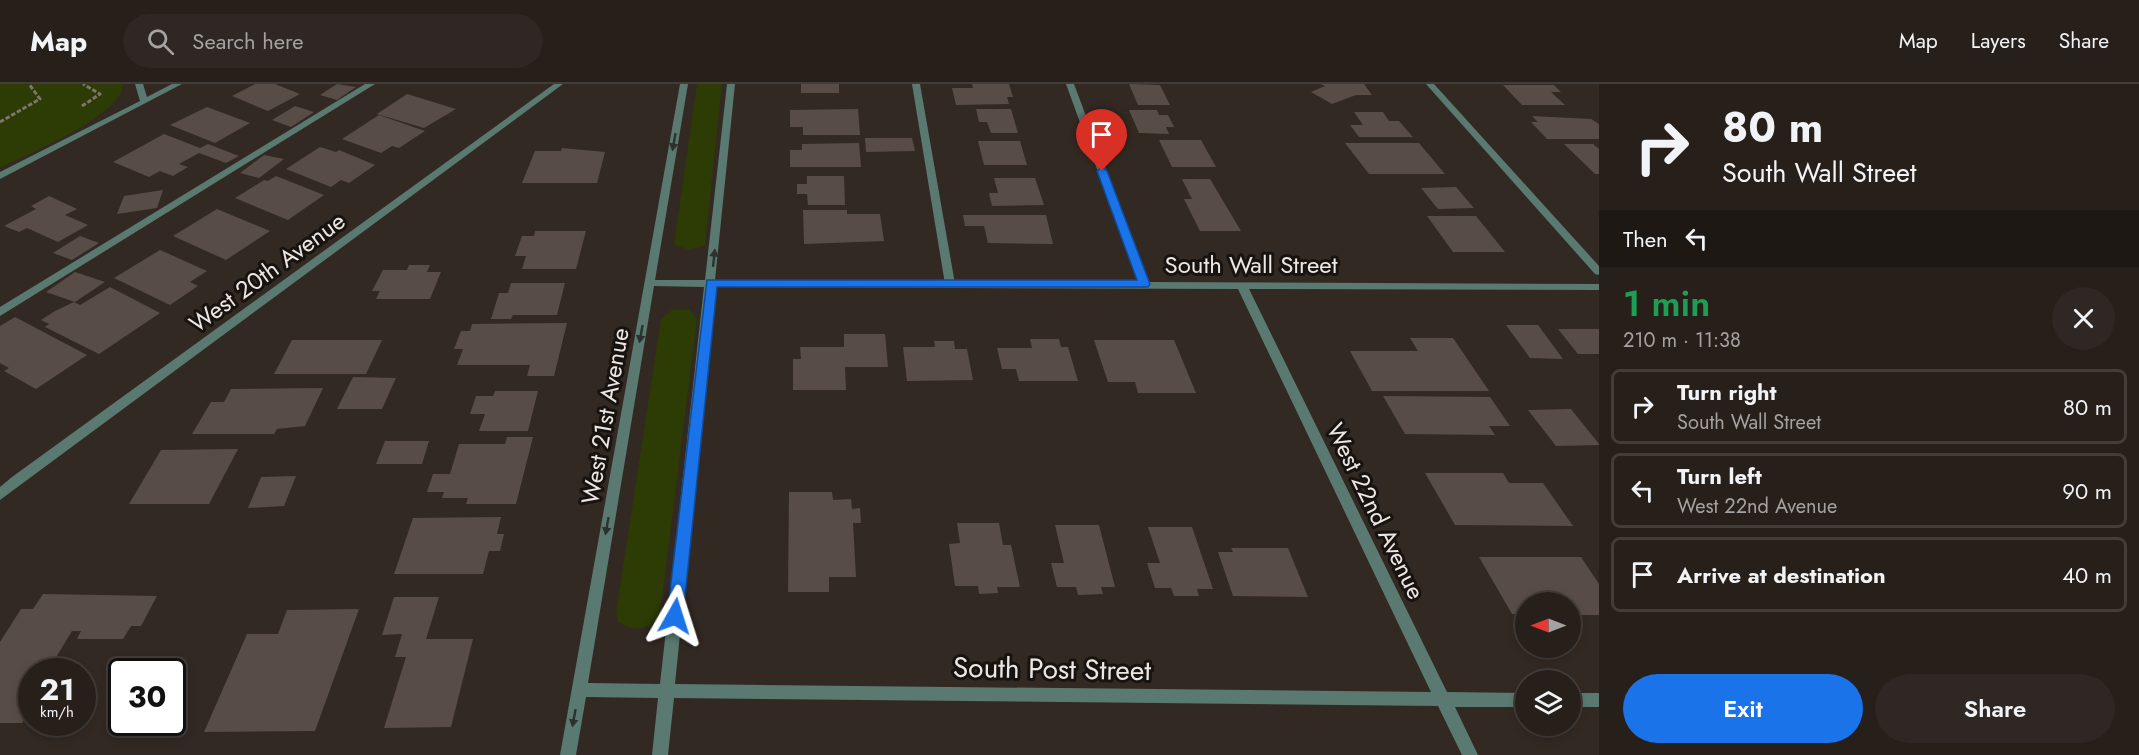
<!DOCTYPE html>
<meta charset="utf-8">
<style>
:root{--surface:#261f1a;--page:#2e2723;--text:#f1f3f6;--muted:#a4a2a2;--line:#423d39;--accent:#1a73e8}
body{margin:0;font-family:Jost,sans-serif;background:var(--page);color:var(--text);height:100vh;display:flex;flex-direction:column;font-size:22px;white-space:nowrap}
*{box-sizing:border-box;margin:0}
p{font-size:20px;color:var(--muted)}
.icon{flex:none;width:33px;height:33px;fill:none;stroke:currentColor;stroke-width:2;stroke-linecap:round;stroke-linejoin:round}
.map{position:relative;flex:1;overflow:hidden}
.side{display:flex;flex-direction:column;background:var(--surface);width:540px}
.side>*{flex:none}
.top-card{background:#261f1a;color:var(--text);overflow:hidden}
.needle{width:39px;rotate:270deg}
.fabs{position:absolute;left:1515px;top:508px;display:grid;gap:12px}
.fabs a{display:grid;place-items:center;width:66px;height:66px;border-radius:50%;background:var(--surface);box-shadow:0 3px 9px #0003,0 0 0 2px var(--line);font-size:30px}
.speed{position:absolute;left:18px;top:574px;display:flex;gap:12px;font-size:30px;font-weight:700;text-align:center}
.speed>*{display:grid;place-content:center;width:78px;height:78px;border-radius:50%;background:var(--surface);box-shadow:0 3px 9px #0003,0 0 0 2px var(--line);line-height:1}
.speed small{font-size:15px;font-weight:400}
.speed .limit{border:3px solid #111;border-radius:9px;background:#fff;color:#111}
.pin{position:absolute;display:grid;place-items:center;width:51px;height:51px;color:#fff;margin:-62px -26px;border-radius:50% 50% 50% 0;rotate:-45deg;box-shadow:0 0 6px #0007}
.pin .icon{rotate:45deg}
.me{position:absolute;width:66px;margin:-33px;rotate:6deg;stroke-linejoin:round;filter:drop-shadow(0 0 4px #0008)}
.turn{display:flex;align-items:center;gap:21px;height:126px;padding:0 24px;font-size:27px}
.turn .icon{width:78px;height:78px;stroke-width:2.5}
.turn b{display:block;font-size:42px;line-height:51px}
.then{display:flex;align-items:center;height:57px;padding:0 24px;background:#0003;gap:12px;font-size:22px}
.round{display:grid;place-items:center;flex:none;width:63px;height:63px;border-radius:32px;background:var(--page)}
.head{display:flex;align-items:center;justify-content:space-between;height:102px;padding:0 24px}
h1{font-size:36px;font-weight:600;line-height:45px;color:#1e9e55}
.action{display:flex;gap:12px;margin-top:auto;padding:12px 24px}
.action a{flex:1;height:69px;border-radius:36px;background:var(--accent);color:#fff;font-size:24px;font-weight:600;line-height:69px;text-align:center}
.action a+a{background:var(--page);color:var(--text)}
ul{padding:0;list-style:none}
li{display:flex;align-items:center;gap:18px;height:75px;margin:0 12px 9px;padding:0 12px;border:3px solid var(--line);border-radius:9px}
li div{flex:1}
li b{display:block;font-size:22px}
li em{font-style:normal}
header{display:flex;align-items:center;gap:36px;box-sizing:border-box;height:84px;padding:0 30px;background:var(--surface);border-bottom:2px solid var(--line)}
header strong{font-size:28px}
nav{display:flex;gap:33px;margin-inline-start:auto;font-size:21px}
.search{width:420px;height:54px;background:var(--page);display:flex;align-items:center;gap:15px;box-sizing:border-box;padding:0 21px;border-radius:33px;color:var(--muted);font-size:22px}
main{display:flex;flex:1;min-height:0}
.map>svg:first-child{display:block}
.green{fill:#2c3c04}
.building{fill:#584c46}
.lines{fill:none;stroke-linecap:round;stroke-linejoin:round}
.path{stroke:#7f7570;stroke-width:3;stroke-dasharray:4.5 2;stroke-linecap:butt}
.service{fill:#5a7971;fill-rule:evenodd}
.minor{fill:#5a7971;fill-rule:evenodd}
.oneway{fill:#2b322d}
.route{fill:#1a73e8;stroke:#114b97;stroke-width:1.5}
.labels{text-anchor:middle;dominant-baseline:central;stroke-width:6;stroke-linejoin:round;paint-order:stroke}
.street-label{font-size:24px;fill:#eee6e2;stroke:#171310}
.near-street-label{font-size:28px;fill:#eee6e2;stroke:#171310}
</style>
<header>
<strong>Map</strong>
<div class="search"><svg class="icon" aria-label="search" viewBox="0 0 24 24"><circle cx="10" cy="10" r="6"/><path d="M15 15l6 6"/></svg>Search here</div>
<nav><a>Map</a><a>Layers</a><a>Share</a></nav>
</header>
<main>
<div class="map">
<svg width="1599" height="671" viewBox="0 0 1599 671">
<rect width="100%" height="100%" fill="#332923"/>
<path class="green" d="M0 0H123C124 31 25 71 0 84Z
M697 0H722L705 161 690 166 674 161Z
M672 226H690L697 235 660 530C650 547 634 548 618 538L616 529 661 235Z"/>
<path class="building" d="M255 0H275L300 10 268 27 232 12Z
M337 0 356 3 337 16 320 11Z
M801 0H839V9H801Z
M972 0H1009L1013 13H1007L1009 20 956 21 952 4H973Z
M1129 0 1160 1 1170 21H1138Z
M1320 0H1364L1372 11H1356L1332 20 1311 8 1325 2Z
M1503 1H1554L1561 8H1551L1565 21H1522Z
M407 10 456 25 424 44 377 30Z
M295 22 314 28 291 43 272 36Z
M207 23 250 39 215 59 170 41Z
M858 25 860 51H803V43H790V26Z
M976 25H1011L1018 49H991L987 38H979Z
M1129 26H1157L1159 31H1168L1174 43H1166L1169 50 1139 49Z
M1354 28H1383L1389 37H1399L1413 53H1359L1350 41H1363Z
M379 31 425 47 399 64 392 62 381 69 342 55Z
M1532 32 1591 35 1599 40V55H1547L1531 38H1538Z
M164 50 200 64 208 60 239 72 226 79 199 69 179 80 188 83 173 92 160 87 149 93 113 78Z
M865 54H912L915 67 866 68Z
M1159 56H1201L1216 83H1172Z
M978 57H1020L1027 81H984Z
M859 59 861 83H790V66H802V60Z
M1345 59H1419L1445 90H1369Z
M1564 60H1593L1599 65V90H1595Z
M320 63 336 68 339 66 375 81 349 99 341 96 331 103 286 85Z
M562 64 605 68 597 99H522L535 67H561Z
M264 71 284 75 259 94 240 89Z
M276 92 324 111 288 136 235 114 264 96 268 97Z
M807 92H844L845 121H808L807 110H797V100H807Z
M994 94H1035L1044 121 992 122 989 109H998Z
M1182 95H1210L1241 147H1200L1184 115H1192Z
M1456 103 1474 124 1438 125 1421 104Z
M163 106 157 124 117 130 124 112Z
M49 112 77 125 65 131 88 141 58 158 27 144 19 148 4 142 36 125 31 122Z
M217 125 270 147 226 176 173 152Z
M803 126H847V130H880L884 157 804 160Z
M963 131H1046L1053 160 988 159 984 142H965Z
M1427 132H1476L1505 168H1453Z
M535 147H586L576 185H522L526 172H515L522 152H534Z
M80 152 99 159 72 176 53 169Z
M160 166 207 187 190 198 198 202 170 221 114 194Z
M409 181H430L427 188H441L430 215H376L380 207H372L383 186H407Z
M75 188 105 198 75 218 46 208Z
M511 199H565L557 231H513L511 235H491L499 209H508Z
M110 203 160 229 99 270 45 243 49 240 41 236 55 227 74 218 80 221Z
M15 233 87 271 36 305 4 287 9 284 0 279V242Z
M567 239 554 292H527L530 281H457L463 265H454L461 247H470L472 240Z
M1506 241H1538L1563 275 1530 274Z
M1558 245H1599V270H1578Z
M844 250H885L888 283H845L846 306H793V275H801L800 263H844Z
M1410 254H1453L1489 307H1372L1350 267H1418Z
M1030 255H1059L1061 263H1068L1078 297H1019L1016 285H1002L997 264H1032Z
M292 256H382L366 290H274Z
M1094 256H1174L1196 309H1138L1135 298H1108Z
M934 257H954L955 265H967L973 296 907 297 903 263H935Z
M353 293 396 294 382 325H337Z
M323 304 305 342 277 345 274 350H192L211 318H224L231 305Z
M495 307H538L528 347H479L485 330H470L476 312H493Z
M1383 312 1490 313 1510 342H1489L1495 351 1405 350Z
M1571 325 1599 360V361L1556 362 1528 326Z
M507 353H533L516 420H466L468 414H442L444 408H427L433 390H450L459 360H505Z
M385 357H429L422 380H376Z
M238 365 209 420H129L161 366Z
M1425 389H1503L1509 399H1543L1573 442 1455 441Z
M296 392 284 422 248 424 261 393Z
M789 408H832L833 416 851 415 852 425 860 424 861 439H853L856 493H829V508H788Z
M501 433 497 450H504L500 467H489L483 490H394L413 434Z
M957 439H999L1003 461H1011L1020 503H997L998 509 979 510 978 502H955L949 460 960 459Z
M1055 441H1099L1115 503H1101L1103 510 1078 511 1076 503H1057L1051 479H1064Z
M1148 443H1192L1213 505H1197L1199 512H1174L1171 504H1155L1147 479H1160Z
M1231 464H1288L1308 513 1233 512 1218 468H1233Z
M1479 473H1581L1599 500V531H1570V519H1526V530H1512Z
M43 510 157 512 141 542H131L123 555H77L81 547H72L47 588H32V624L22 639H0V558L21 525H33Z
M394 513H439L426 555H473L451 643 384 644 406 573H395L402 550 382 551Z
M359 525 315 647 204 648 247 550H278L287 526Z"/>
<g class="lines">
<path class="path" d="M82 22 100 10 83 0
M0 38 40 15 29 0"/>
<path class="service" d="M365 0H375L0 232V223Z
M912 0H920L955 200 950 203 945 200Z"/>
<path class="minor" d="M135 0H143L147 13 172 0H182L0 95V88L140 17Z
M554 0H563L0 416V403L12 393Z
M680 0H688L655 196H705L727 0H735L715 196 1138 198 1066 0H1074L1148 198 1599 200V206L1249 205 1447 608 1526 609V623H1455L1478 671H1462L1438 622 674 614 668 671H652L658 614 586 613 576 671H560ZM654 202 704 203 660 600 588 599ZM715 203 1238 205 1431 608 675 600Z
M1426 0H1434L1599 182V191L1595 190Z
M1570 609H1599V623H1570Z"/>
</g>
<defs><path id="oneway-solid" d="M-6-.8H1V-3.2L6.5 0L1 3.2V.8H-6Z" transform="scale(1.5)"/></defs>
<g class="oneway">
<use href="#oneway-solid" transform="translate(674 58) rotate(100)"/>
<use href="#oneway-solid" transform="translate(714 174) rotate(-84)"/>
<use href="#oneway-solid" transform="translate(641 250) rotate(100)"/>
<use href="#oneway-solid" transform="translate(607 442) rotate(100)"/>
<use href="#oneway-solid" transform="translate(574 634) rotate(100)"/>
</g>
<path class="route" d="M1102 83 1107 87 1150 200 1148 203H717L683 532 680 537 675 540 669 537 667 532 707 196H1137L1097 87Z"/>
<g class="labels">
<g class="street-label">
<text x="1251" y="180">South Wall Street</text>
<text transform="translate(267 188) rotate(-36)">West 20th Avenue</text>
<text transform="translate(605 332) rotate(-80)">West 21st Avenue</text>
<text transform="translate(1376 427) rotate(64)">West 22nd Avenue</text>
</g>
<g class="near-street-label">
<text transform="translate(1052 585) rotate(1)">South Post Street</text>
</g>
</g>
</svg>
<div class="fabs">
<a><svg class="needle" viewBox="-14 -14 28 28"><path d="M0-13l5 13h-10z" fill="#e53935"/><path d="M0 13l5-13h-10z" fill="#a4a2a2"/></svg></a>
<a><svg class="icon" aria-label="layers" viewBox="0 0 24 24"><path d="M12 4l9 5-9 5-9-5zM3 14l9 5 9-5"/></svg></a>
</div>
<div class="speed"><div>21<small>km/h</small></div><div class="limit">30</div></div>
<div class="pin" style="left:1102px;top:87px;background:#d93025"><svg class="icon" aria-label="arrive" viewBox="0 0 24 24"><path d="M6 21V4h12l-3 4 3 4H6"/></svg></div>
<svg class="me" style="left:675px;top:532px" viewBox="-20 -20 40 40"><path d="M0-17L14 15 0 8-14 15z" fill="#1a73e8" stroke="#fff" stroke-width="4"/></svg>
</div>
<section class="side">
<div class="top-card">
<div class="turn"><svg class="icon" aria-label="right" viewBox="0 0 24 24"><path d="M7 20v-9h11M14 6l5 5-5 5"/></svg><div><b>80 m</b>South Wall Street</div></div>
<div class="then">Then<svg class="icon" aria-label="left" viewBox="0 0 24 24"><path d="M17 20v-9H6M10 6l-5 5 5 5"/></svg></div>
</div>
<div class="head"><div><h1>1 min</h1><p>210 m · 11:38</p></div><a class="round"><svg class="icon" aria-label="close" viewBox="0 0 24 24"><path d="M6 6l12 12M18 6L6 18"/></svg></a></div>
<ul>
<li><svg class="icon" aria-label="right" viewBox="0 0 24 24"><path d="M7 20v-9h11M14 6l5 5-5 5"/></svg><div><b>Turn right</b><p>South Wall Street</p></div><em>80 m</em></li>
<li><svg class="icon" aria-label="left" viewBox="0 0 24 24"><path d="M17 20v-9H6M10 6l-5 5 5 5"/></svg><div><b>Turn left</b><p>West 22nd Avenue</p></div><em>90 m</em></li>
<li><svg class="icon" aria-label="arrive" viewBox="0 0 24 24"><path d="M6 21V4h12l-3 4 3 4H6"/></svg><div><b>Arrive at destination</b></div><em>40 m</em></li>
</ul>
<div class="action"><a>Exit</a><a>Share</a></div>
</section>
</main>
